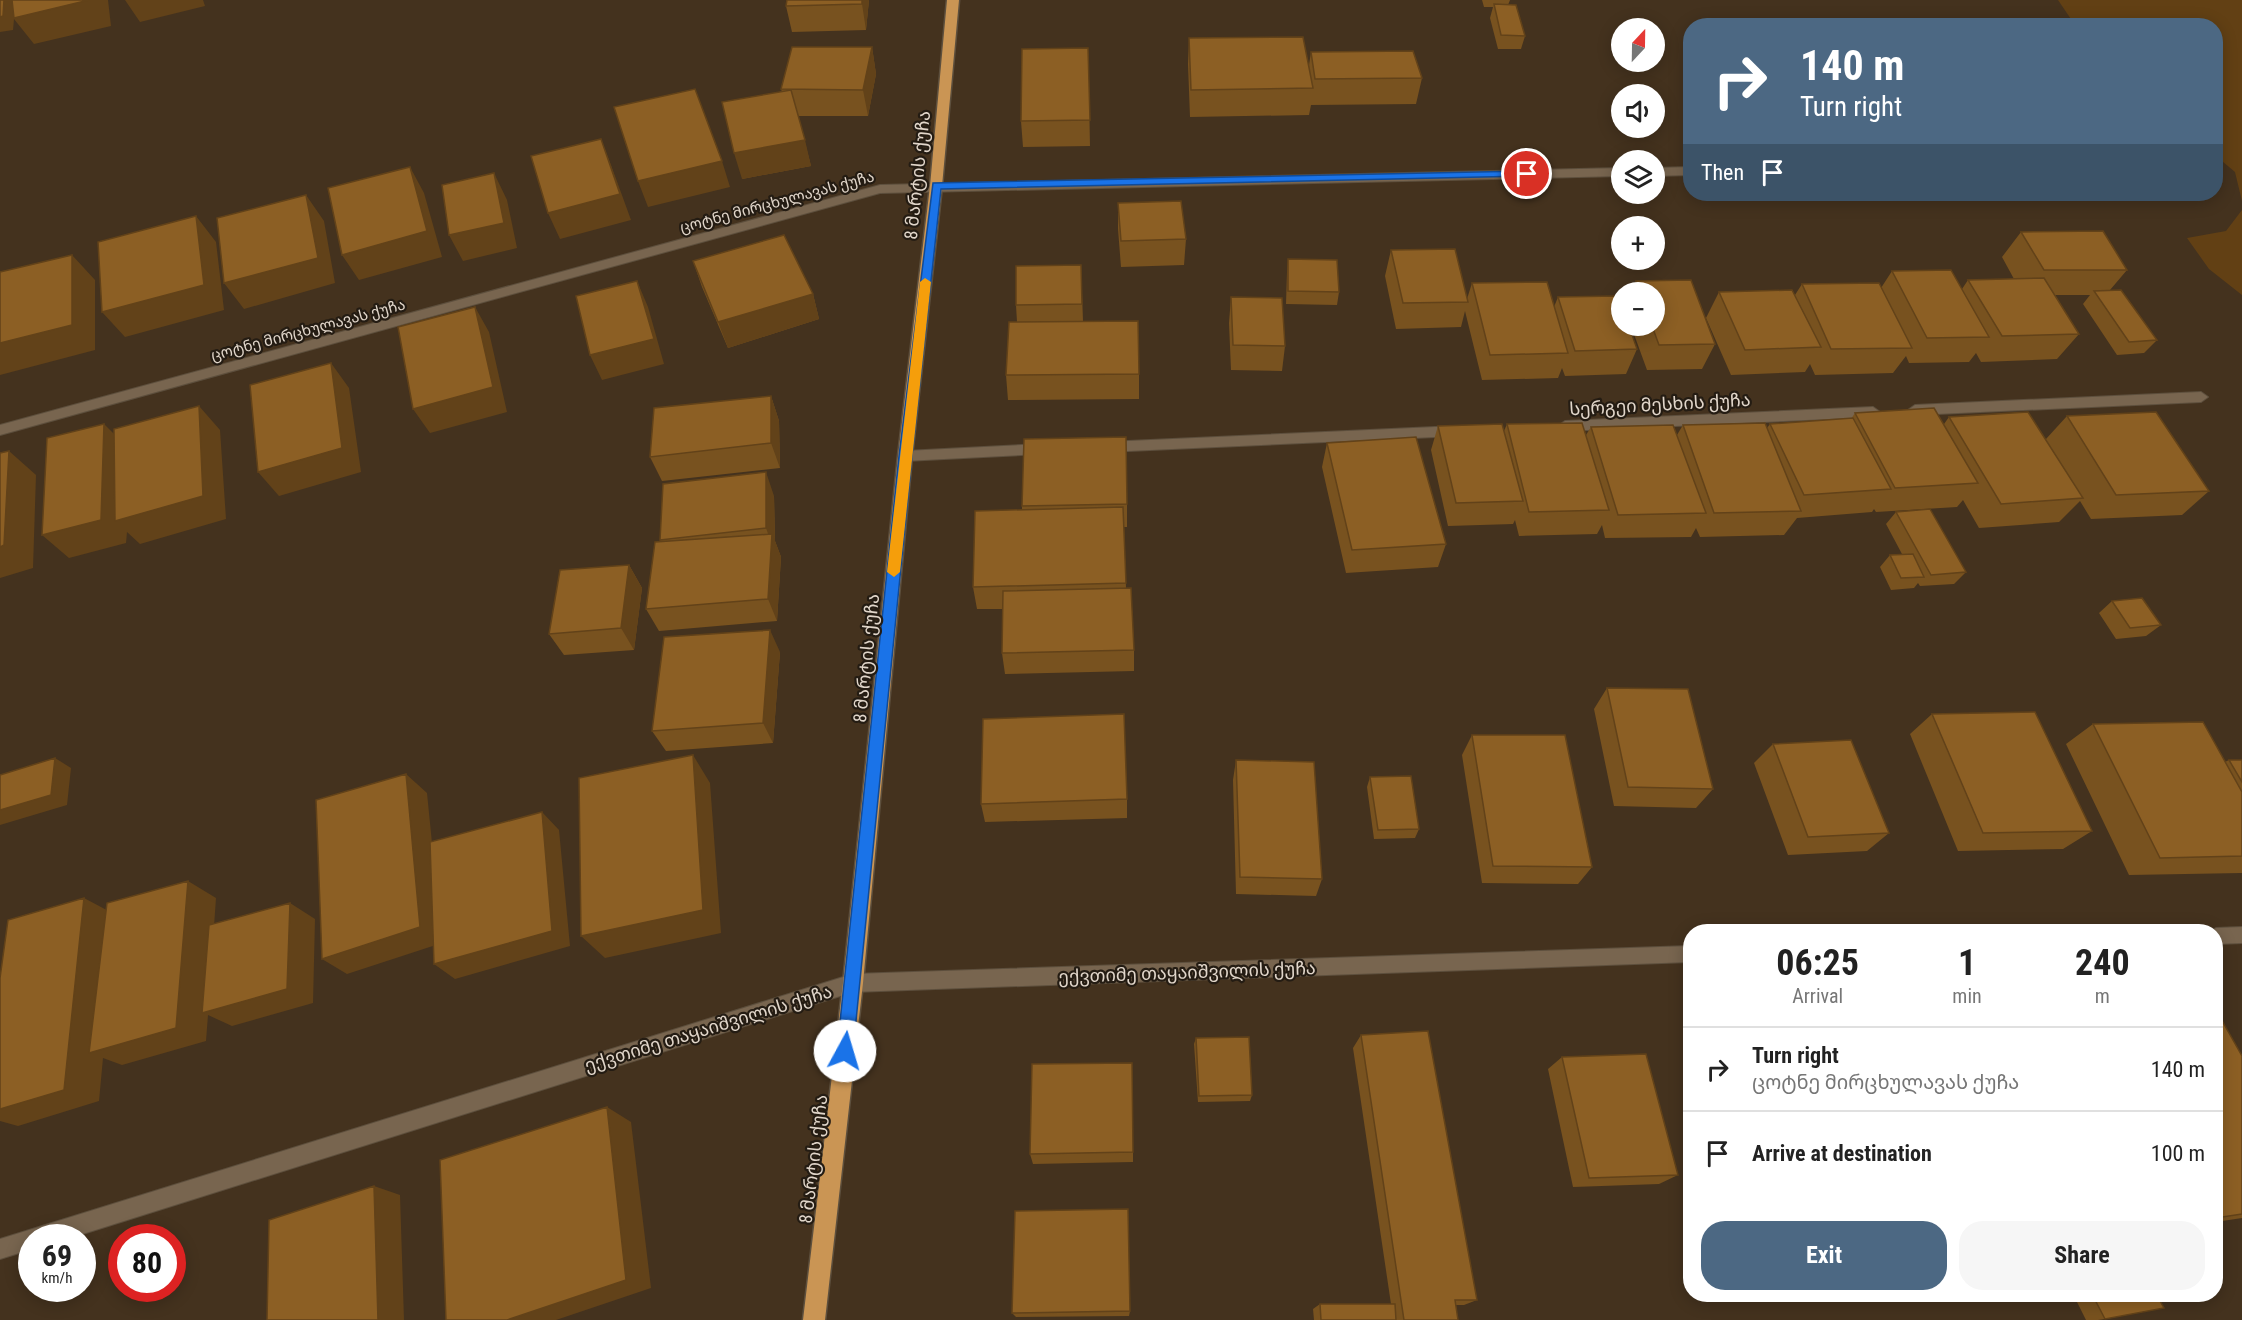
<!DOCTYPE html>
<meta charset="utf-8">
<style>
:root{--surface:#fff;--page:#f6f6f6;--text:#222;--muted:#767676;--line:#e0e0e0;--accent:#4c6883}
body{margin:0;font-family:"Roboto Condensed","Noto Sans Georgian",sans-serif;background:var(--page);color:var(--text);height:100vh;display:flex;flex-direction:column;font-size:22px;white-space:nowrap}
*{box-sizing:border-box;margin:0}
p{font-size:20px;color:var(--muted)}
.icon{flex:none;width:33px;height:33px;fill:none;stroke:currentColor;stroke-width:2;stroke-linecap:round;stroke-linejoin:round}
.map{position:relative;flex:1;overflow:hidden}
.drawer{position:absolute;left:1683px;top:924px;width:540px;height:378px;display:flex;flex-direction:column;background:var(--surface);border-radius:24px;box-shadow:0 3px 15px #0003}
.drawer>*{flex:none}
.banner{position:absolute;left:1683px;top:18px;width:540px;height:183px;border-radius:24px;box-shadow:0 3px 15px #0003;background:#4c6883;color:#fff;overflow:hidden}
.needle{width:39px;rotate:22deg}
.tools{position:absolute;left:1611px;top:18px;display:grid;gap:12px}
.tools a{display:grid;place-items:center;width:54px;height:54px;border-radius:50%;background:var(--surface);box-shadow:0 3px 15px #0003;font-size:30px}
.speed{position:absolute;left:18px;top:1224px;display:flex;gap:12px;font-size:30px;font-weight:700;text-align:center}
.speed>*{display:grid;place-content:center;width:78px;height:78px;border-radius:50%;background:var(--surface);box-shadow:0 3px 15px #0003;line-height:1}
.speed small{font-size:15px;font-weight:400}
.speed .limit{border:9px solid #d22;background:#fff;color:#111}
.pin{position:absolute;display:grid;place-items:center;width:51px;height:51px;color:#fff;margin:-26px;border:3px solid #fff;border-radius:50%;box-shadow:0 2px 6px #0007}
.me{position:absolute;width:66px;margin:-33px;rotate:6deg;stroke-linejoin:round;filter:drop-shadow(0 0 4px #0008)}
.turn{display:flex;align-items:center;gap:21px;height:126px;padding:0 18px;font-size:27px}
.turn .icon{width:78px;height:78px;stroke-width:2.5}
.turn b{display:block;font-size:42px;line-height:51px}
.then{display:flex;align-items:center;height:57px;padding:0 18px;background:#0003;gap:12px;font-size:22px}
.eta{display:flex;justify-content:space-evenly;align-items:center;height:102px;text-align:center}
.eta b{font-size:36px;font-weight:700;line-height:42px}
.cta{display:flex;gap:12px;margin-top:auto;padding:12px 18px}
.cta a{flex:1;height:69px;border-radius:24px;background:var(--accent);color:#fff;font-size:24px;font-weight:700;line-height:69px;text-align:center}
.cta a+a{background:var(--page);color:var(--text)}
ul{padding:0;list-style:none}
li{display:flex;align-items:center;gap:18px;height:84px;padding:0 18px;border-top:2px solid var(--line)}
li div{flex:1}
li b{display:block;font-size:22px}
li em{font-style:normal}
.map>svg:first-child{display:block}
.green{fill:#624014}
.lines{fill:none;stroke-linecap:round;stroke-linejoin:round}
.minor-casing{stroke:#5d4f3d;stroke-width:2}
.trunk-casing{stroke:#5d4f3d;stroke-width:3}
.minor{fill:#78654f;fill-rule:evenodd}
.trunk{fill:#ca9554;fill-rule:evenodd}
.wall{fill:#78521f}
.shaded-wall{fill:#624219}
.building{fill:#8c5f24;stroke:#624219;stroke-width:1.5}
.route{fill:#1a73e8;stroke:#114b97;stroke-width:1.5}
.slow{fill:#f59e0b}
.labels{text-anchor:middle;dominant-baseline:central;stroke-width:4.5;stroke-linejoin:round;paint-order:stroke}
.far-street-label{font-size:15px;fill:#e1d6ca;stroke:#241c13}
.street-label{font-size:18px;fill:#e1d6ca;stroke:#241c13}
</style>
<div class="map">
<svg width="2242" height="1320" viewBox="0 0 2242 1320">
<rect width="100%" height="100%" fill="#44321e"/>
<path class="green" d="M2058 0H2242V201L2235 172 2216 156V26L2075 25Z
M2242 210V295L2209 269 2187 238 2226 231Z"/>
<g class="lines">
<g class="minor-casing">
<path id="minor" d="M1690 167V175L1654 176V168Z
M1622 168V176L880 193 0 435V425L880 185Z
M2201 392 2208 397 2201 402 1915 415 1908 410 1915 405Z
M1873 407 1880 412 1873 417 1565 431 1558 426 1565 421Z
M1457 426 1464 431 1457 436 1106 452 1099 447 1106 442Z
M1043 444 1050 449 1043 454 905 461 898 456 905 451Z
M2242 927V943L2216 944V932H2209L2216 928Z
M1690 946V962L853 992 70 1238H32V1249L0 1259V1239L853 974Z"/>
</g>
<g class="trunk-casing">
<path id="trunk" d="M947 0H959L942 186 912 456 863 983 825 1320H803L843 983 898 456 930 186Z"/>
</g>
<use href="#minor" class="minor"/>
<use href="#trunk" class="trunk"/>
</g>
<path class="wall" d="M787 0H869L866 30 792 32 786 6Z
M1482 0H1510L1508 5 1525 36 1521 49H1498L1490 18 1493 7H1484Z
M1189 38 1309 65 1311 52 1422 78 1416 104 1311 105 1309 115 1190 117 1188 64Z
M872 47 876 74 868 116H798L811 166 742 179 782 92 781 89Z
M1088 48 1090 146 1023 147 1021 121Z
M1118 203 1186 239 1184 265 1121 267 1118 229Z
M2021 232 2127 270 2110 290 2157 340 2144 353 2117 355 2083 304 2090 295H2055L2079 334 2057 359 1981 362 1976 353 1969 362 1909 363 1906 356 1893 373 1815 375 1810 364 1805 372 1731 375 1706 318 1719 292 1795 295 1802 284 1881 288 1892 271 1962 289 1968 280 2014 279 2002 257Z
M1391 250 1467 299 1472 283 1554 307 1558 297 1637 349 1626 374 1565 376 1562 368 1558 378 1482 380 1465 311 1461 327 1396 329 1385 276Z
M1288 259 1339 292 1337 305 1286 304 1287 272Z
M693 261 813 294 819 319 728 348 702 287Z
M1081 265 1083 321 1139 374V399L1008 400 1006 375 1017 322 1016 305Z
M1691 280 1715 344 1702 369 1647 370 1631 326H1654V292H1631L1636 281Z
M1231 297 1285 346 1282 371 1231 370 1229 323Z
M771 396 779 421 780 468 662 481 650 457Z
M1855 413 1944 424 1949 417 2046 439 2067 416 2209 491 2182 515 2091 519 2080 501 2059 522 1979 528 1963 500 1957 507 1876 512 1874 509 1872 512 1797 518 1784 535 1700 537 1696 528 1691 537 1605 538 1602 525 1597 534 1519 536 1515 520 1513 524 1448 526 1431 450 1438 426 1504 431 1507 424 1586 435 1591 427 1677 435 1683 425 1767 428 1770 424 1851 419Z
M1327 443 1446 544 1438 567 1346 573 1322 467Z
M774 496 775 541 781 557 777 621 659 631 646 609 661 542 660 540Z
M1127 504V527H1124L1126 588 1134 650V671L1005 674 1002 653 1003 609H977L973 587 1022 510V506Z
M1896 512 1966 572 1954 584 1920 586 1918 583 1914 588 1891 590 1880 567 1890 555 1902 554 1886 524Z
M629 565 642 588 634 650 564 655 549 634Z
M2112 601 2161 625 2146 636 2116 639 2099 613Z
M780 652 773 743 666 751 652 731Z
M1607 688 1713 789 1696 808 1614 806 1594 709Z
M1932 714 2092 831 2063 849 1958 851 1910 734Z
M2093 724 2225 762 2229 760H2242V873L2129 875 2066 744Z
M1472 735 1592 867 1578 884 1482 883 1462 755Z
M1773 744 1889 833 1867 851 1788 855 1754 763Z
M1236 760 1322 879 1316 896 1236 894 1233 780Z
M1370 777 1419 829 1415 838 1374 839 1367 787Z
M1127 799V818L985 822 981 804Z
M2216 1010 2242 1056V1218L2216 1222Z
M1361 1035 1477 1300 1464 1305H1455L1458 1320H1314L1313 1309 1320 1304H1391L1353 1048Z
M1196 1038 1252 1095 1250 1101 1198 1102 1194 1044Z
M1562 1057 1678 1175 1659 1184 1573 1187 1548 1069Z
M1690 1086V1113L1684 1090Z
M1133 1152V1162L1033 1164 1030 1154Z
M2073 1294H2156L2105 1319 2098 1320H2086Z
M1130 1311 1129 1316 1016 1317 1012 1313Z"/>
<path class="shaded-wall" d="M4 0H108L111 26 34 44 14 19 13 30 0 32V17Z
M125 0H203L205 6 140 22Z
M862 0H869L866 30 862 4Z
M872 47 876 74 868 116 863 90Z
M601 139 611 165 631 220 560 239 548 213Z
M805 140 811 166 742 179 734 153Z
M722 161 730 187 648 207 638 181Z
M410 167 424 193 442 257 359 280 342 255Z
M494 173 507 200 517 248 463 261 449 235Z
M306 195 324 221 335 283 244 309 224 283Z
M196 216 216 242 224 310 125 337 102 312Z
M72 255 95 280V350L0 375V343Z
M637 281 648 307 664 364 602 380 590 355Z
M813 294 819 319 728 348 718 322Z
M475 307 489 332 507 412 430 433 413 409Z
M331 363 349 388 361 472 279 496 258 472Z
M771 396 779 421 780 468 771 443Z
M199 406 220 430 226 519 140 544 127 532 126 543 69 558 42 535 104 424 128 448Z
M9 451 36 475 33 568 0 578V547Z
M766 472 774 496 775 541 781 557 777 621 768 599 771 542 766 528Z
M629 565 642 588 634 650 621 628Z
M770 630 780 652 773 743 763 723Z
M693 755 710 783 721 933 605 958 581 936Z
M55 758 71 768 67 805 0 825V810Z
M406 774 427 793 442 943 347 974 322 959Z
M542 812 559 830 570 946 455 979 434 964Z
M188 881 216 898 208 1011 290 903 315 919 313 1003 232 1026 208 1015 206 1041 122 1065 103 1058 99 1101 18 1126 0 1121V1109L84 898 116 915Z
M607 1107 631 1122 651 1288 556 1320H507Z
M374 1186 400 1195 404 1320H378Z"/>
<path class="building" d="M0 0H4L3 16 0 17Z
M12 0H89L14 18Z
M787 0H862V4L786 6Z
M1494 4 1516 5 1525 36 1501 35Z
M1303 37 1313 88 1191 90 1189 38Z
M792 47H872L863 90 781 89Z
M1088 48 1090 120 1021 121 1022 49Z
M1413 51 1422 78 1315 79 1311 52Z
M695 89 722 161 638 181 614 107Z
M791 90 805 140 734 153 722 102Z
M601 139 620 194 548 213 531 156Z
M410 167 427 231 342 255 328 188Z
M494 173 504 223 449 235 442 185Z
M306 195 318 258 224 283 217 218Z
M1181 201 1186 239 1121 241 1118 203Z
M196 216 204 285 102 312 98 242Z
M2103 231 2127 270H2044L2021 232Z
M784 235 813 294 718 322 693 261Z
M1455 249 1468 302 1403 303 1391 250Z
M72 255V325L0 343V272Z
M1288 259 1337 260 1339 292 1288 291Z
M1081 265 1082 304 1016 305V266Z
M1951 270 1989 337 1927 338 1892 271Z
M2044 278 2079 334 2002 336 1968 280Z
M1691 280 1715 344 1659 345 1652 326H1654V292H1640L1636 281Z
M637 281 654 339 590 355 576 296Z
M1547 282 1568 353 1490 355 1472 283Z
M1879 283 1912 348 1831 349 1802 284Z
M1792 290 1821 347 1745 350 1719 292Z
M2121 290 2157 340 2129 342 2094 291Z
M1618 296 1622 304V326H1629L1637 349 1575 351 1558 297Z
M1231 297 1282 298 1285 346 1233 345Z
M475 307 493 387 413 409 398 327Z
M1138 321 1139 374 1006 375 1009 322Z
M331 363 342 448 258 472 250 385Z
M771 396V443L650 457 654 408Z
M199 406 203 496 115 521 114 429Z
M1934 408 1978 483 1895 488 1855 413Z
M2028 412 2083 498 2001 504 1949 417Z
M2156 412 2209 491 2116 495 2067 416Z
M1853 418 1891 489 1804 495 1770 424Z
M1582 423 1609 510 1529 512 1507 424Z
M1765 423 1801 511 1714 513 1683 425Z
M104 424 101 520 42 535 47 438Z
M1502 424 1523 501 1456 503 1438 426Z
M1673 425 1706 513 1618 515 1591 427Z
M1126 437 1127 504 1022 506 1024 439Z
M1416 437 1446 544 1352 550 1327 443Z
M9 451 4 545 0 547V453Z
M766 472V528L660 540 663 484Z
M1123 507 1126 583 973 587 975 511Z
M1930 509 1966 572 1931 575 1896 512Z
M772 534 768 599 646 609 655 542Z
M1913 554 1924 577 1901 578 1890 555Z
M629 565 621 628 549 634 560 570Z
M1131 588 1134 650 1002 653 1003 591Z
M2142 598 2161 625 2130 628 2112 601Z
M770 630 763 723 652 731 664 637Z
M1607 688 1688 689 1713 789 1628 787Z
M2035 712 2092 831 1983 833 1932 714Z
M1124 714 1127 799 981 804 983 719Z
M2203 722 2242 792V856L2160 858 2093 724Z
M1472 735H1565L1592 867 1493 866Z
M1851 740 1889 833 1808 837 1773 744Z
M693 755 703 910 581 936 579 778Z
M55 758 51 795 0 810V775Z
M1236 760 1314 762 1322 879 1240 877Z
M2229 760H2242V782Z
M406 774 420 927 322 959 316 800Z
M1411 776 1419 829 1378 830 1370 777Z
M542 812 552 931 434 964 430 842Z
M188 881 176 1028 89 1053 107 903Z
M84 898 64 1090 0 1109V978L8 920Z
M290 903 287 989 202 1013 209 925Z
M2216 1010 2242 1056V1214L2216 1218Z
M1428 1031 1477 1300H1455L1458 1320H1404L1361 1035Z
M1249 1037 1252 1095 1199 1096 1196 1038Z
M1646 1054 1678 1175 1589 1178 1562 1057Z
M1132 1063 1133 1152 1030 1154 1032 1064Z
M607 1107 626 1280 507 1320H446L440 1160Z
M374 1186 378 1320H267L269 1220Z
M1128 1209 1130 1311 1012 1313 1015 1211Z
M2092 1294H2156L2164 1308 2105 1319Z
M1320 1304H1395L1396 1320H1321Z"/>
<path class="route" d="M1527 171 1532 174 1531 176 941 189 912 456 853 1051 851 1056 845 1059 839 1056 837 1051 899 456 933 183Z"/>
<path class="slow" d="M925 278 931 282 900 572 894 577 887 572 920 282Z"/>
<g class="labels">
<g class="far-street-label">
<text transform="translate(777 202) rotate(-15)">ცოტნე მირცხულავას ქუჩა</text>
<text transform="translate(308 330) rotate(-15)">ცოტნე მირცხულავას ქუჩა</text>
</g>
<g class="street-label">
<text transform="translate(917 175) rotate(-84)">8 მარტის ქუჩა</text>
<text transform="translate(1660 404) rotate(-3)">სერგეი მესხის ქუჩა</text>
<text transform="translate(866 658) rotate(-84)">8 მარტის ქუჩა</text>
<text transform="translate(1187 972) rotate(-2)">ექვთიმე თაყაიშვილის ქუჩა</text>
<text transform="translate(708 1028) rotate(-17)">ექვთიმე თაყაიშვილის ქუჩა</text>
<text transform="translate(813 1159) rotate(-83)">8 მარტის ქუჩა</text>
</g>
</g>
</svg>
<div class="tools">
<a><svg class="needle" viewBox="-14 -14 28 28"><path d="M0-13l5 13h-10z" fill="#e53935"/><path d="M0 13l5-13h-10z" fill="#767676"/></svg></a>
<a><svg class="icon" aria-label="sound" viewBox="0 0 24 24"><path d="M4 9h4l5-4v14l-5-4H4zM17 9q2 3 0 6"/></svg></a>
<a><svg class="icon" aria-label="layers" viewBox="0 0 24 24"><path d="M12 4l9 5-9 5-9-5zM3 14l9 5 9-5"/></svg></a>
<a>+</a>
<a>−</a>
</div>
<div class="speed"><div>69<small>km/h</small></div><div class="limit">80</div></div>
<div class="pin" style="left:1527px;top:174px;background:#d93025"><svg class="icon" aria-label="arrive" viewBox="0 0 24 24"><path d="M6 21V4h12l-3 4 3 4H6"/></svg></div>
<svg class="me" style="left:845px;top:1051px" viewBox="-20 -20 40 40"><circle r="19" fill="#fff"/><path d="M0-13L10 11 0 6-10 11z" fill="#1a73e8"/></svg>
<div class="banner">
<div class="turn"><svg class="icon" aria-label="right" viewBox="0 0 24 24"><path d="M7 20v-9h11M14 6l5 5-5 5"/></svg><div><b>140 m</b>Turn right</div></div>
<div class="then">Then<svg class="icon" aria-label="arrive" viewBox="0 0 24 24"><path d="M6 21V4h12l-3 4 3 4H6"/></svg></div>
</div>
<section class="drawer">
<div class="eta">
<div><b>06:25</b><p>Arrival</p></div>
<div><b>1</b><p>min</p></div>
<div><b>240</b><p>m</p></div>
</div>
<ul>
<li><svg class="icon" aria-label="right" viewBox="0 0 24 24"><path d="M7 20v-9h11M14 6l5 5-5 5"/></svg><div><b>Turn right</b><p>ცოტნე მირცხულავას ქუჩა</p></div><em>140 m</em></li>
<li><svg class="icon" aria-label="arrive" viewBox="0 0 24 24"><path d="M6 21V4h12l-3 4 3 4H6"/></svg><div><b>Arrive at destination</b></div><em>100 m</em></li>
</ul>
<div class="cta"><a>Exit</a><a>Share</a></div>
</section>
</div>
